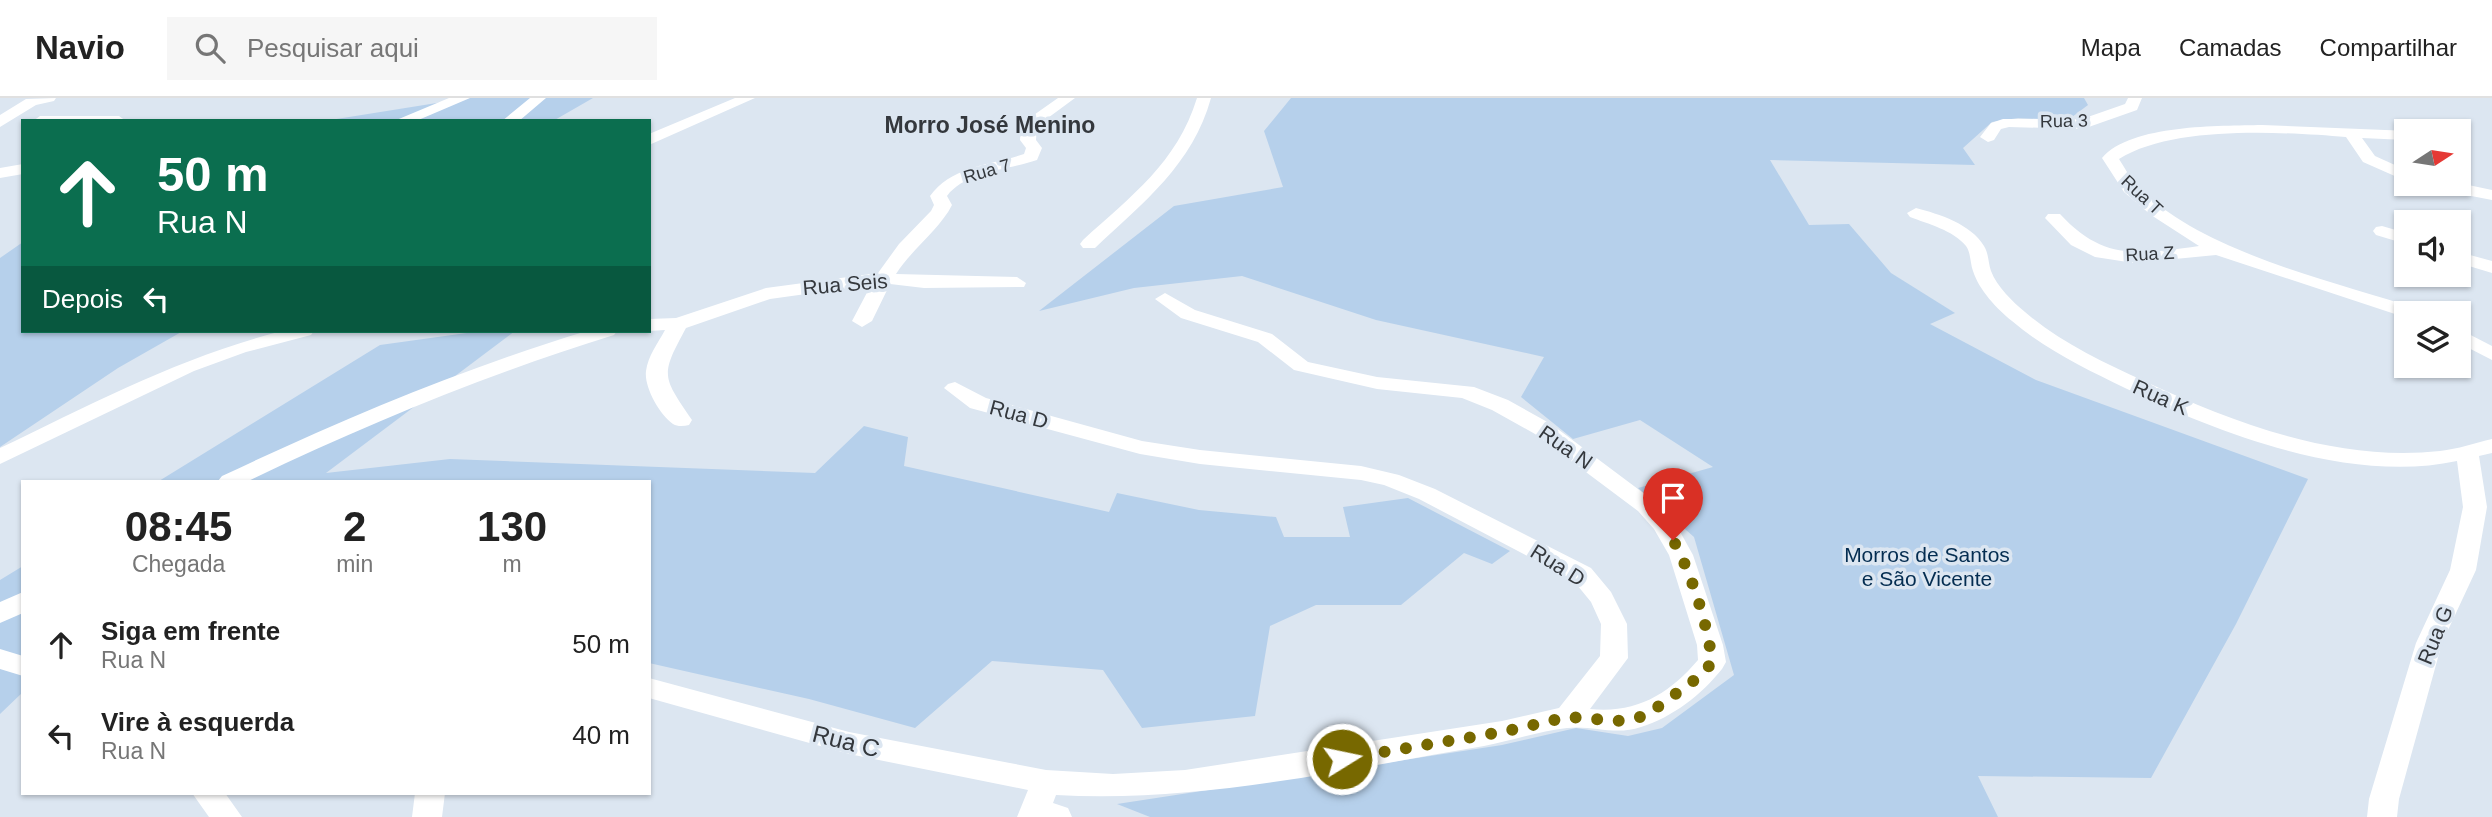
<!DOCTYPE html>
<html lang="pt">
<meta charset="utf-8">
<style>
:root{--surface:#fff;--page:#f6f6f6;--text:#222;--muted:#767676;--line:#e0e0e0}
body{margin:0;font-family:Helvetica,sans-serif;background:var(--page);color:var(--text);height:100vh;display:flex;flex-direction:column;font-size:26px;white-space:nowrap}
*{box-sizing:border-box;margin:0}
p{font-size:23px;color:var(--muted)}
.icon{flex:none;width:38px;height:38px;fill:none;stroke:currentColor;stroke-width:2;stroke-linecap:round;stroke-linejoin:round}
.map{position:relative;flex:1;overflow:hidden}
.drawer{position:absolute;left:21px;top:382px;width:630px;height:315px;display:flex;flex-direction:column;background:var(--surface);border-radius:0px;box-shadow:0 2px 5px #0004}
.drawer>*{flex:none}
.guide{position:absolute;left:21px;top:21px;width:630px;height:214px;border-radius:0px;box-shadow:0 2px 5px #0004;background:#0b6e4f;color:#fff;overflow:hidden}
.needle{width:46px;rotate:78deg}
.fabs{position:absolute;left:2394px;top:21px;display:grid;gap:14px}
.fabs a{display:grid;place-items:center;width:77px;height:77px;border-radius:0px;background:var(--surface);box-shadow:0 2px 5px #0004;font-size:35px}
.pin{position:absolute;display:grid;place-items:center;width:60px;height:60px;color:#fff;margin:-72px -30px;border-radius:50% 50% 50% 0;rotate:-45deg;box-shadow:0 0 7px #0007}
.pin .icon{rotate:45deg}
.me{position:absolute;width:77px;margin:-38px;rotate:80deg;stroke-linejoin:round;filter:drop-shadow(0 0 5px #0008)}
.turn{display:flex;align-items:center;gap:24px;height:147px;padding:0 21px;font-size:32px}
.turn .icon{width:91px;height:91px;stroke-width:2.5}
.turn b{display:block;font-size:49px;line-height:60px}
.then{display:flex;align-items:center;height:66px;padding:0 21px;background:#0003;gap:14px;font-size:26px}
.eta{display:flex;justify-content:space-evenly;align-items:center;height:119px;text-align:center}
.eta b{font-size:42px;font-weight:800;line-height:49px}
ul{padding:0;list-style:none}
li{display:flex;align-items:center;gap:21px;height:91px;padding:0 21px}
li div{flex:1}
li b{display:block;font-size:26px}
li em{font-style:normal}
header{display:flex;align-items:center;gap:42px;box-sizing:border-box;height:98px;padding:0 35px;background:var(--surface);border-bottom:2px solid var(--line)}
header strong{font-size:33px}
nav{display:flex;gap:38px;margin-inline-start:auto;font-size:24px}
.search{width:490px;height:63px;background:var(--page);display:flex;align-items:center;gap:18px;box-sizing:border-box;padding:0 24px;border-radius:0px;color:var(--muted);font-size:26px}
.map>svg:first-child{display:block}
.green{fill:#b6d0eb}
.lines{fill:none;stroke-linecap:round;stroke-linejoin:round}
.street{fill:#fff;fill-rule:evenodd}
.route{stroke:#776800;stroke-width:12;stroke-dasharray:0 21.6}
.labels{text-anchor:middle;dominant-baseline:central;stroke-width:7;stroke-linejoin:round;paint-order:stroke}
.far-street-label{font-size:18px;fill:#34383d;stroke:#dce6f1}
.street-label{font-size:21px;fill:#34383d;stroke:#dce6f1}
.park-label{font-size:21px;fill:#042d51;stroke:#dce6f1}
.far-district-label{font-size:23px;font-weight:bold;fill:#34383d;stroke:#dce6f1}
.near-street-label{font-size:24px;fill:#34383d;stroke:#dce6f1}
</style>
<header>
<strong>Navio</strong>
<div class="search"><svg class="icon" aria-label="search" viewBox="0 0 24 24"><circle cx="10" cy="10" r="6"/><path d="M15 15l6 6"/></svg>Pesquisar aqui</div>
<nav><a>Mapa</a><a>Camadas</a><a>Compartilhar</a></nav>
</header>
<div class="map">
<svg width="2492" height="719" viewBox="0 0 2492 719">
<rect width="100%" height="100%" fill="#dce6f1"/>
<path class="green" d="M468 0H593L553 23H324Z
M1291 0H2084L2088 7 2068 22 2018 20 1992 24 1963 50 1975 67 1770 62 1809 127 1849 126 1891 175 1955 215 1930 226 2036 282 2308 381 2236 526 2151 680 1978 678 1998 719H1150L1117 706 1502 647 1576 630 1628 638 1662 630 1734 577 1694 439 1638 390 1713 369 1640 322 1573 341 1521 299 1544 259 1376 222 1242 178 1134 190 1039 213 1174 108 1283 89 1264 33Z
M23 144V233H183L118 270 0 349V160Z
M481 233H515L326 375 450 361 815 375 864 328 908 339 904 368 1109 414 1117 395 1199 412 1276 419 1284 439H1350L1343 409 1408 400 1510 453 1492 466 1464 455 1401 507H1316L1270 528 1255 618 1142 630 1103 572 992 563 915 630 809 601 649 565V383H159L380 247Z
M23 468V594L0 616V482Z"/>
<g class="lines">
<path class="street" d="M56 0 54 3 36 7 0 29V17L26 1Z
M449 0H470L416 23H394Z
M530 0H546L519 23H502Z
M735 0H755L649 47V36Z
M1058 0H1075L1037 28 1036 42 1042 50 1037 62C1009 72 966 73 947 98L952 107C940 131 912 151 896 176L1017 179 1026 185 1024 189 924 190 890 186 872 223 862 229 852 223 871 187 770 201 686 230C660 278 662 278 692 322L689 327C684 328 678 329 673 326 659 316 644 289 646 273 648 258 658 245 665 232L649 233H648L649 221 676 220 766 190 878 175 899 146 931 113 934 107 930 98C951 68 991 67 1024 56L1026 50 1020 42 1021 26Z
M1197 0H1211C1193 66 1143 105 1095 150H1083L1080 146 1083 142C1131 98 1177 65 1197 0Z
M2128 0H2142L2137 12 2083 31 2009 29 2001 31 1994 42 1988 44 1980 39 1991 25 2003 21H2082L2125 6Z
M40 18H119L126 23H33Z
M2262 27 2410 33H2406V42L2362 40 2375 58 2406 72V83L2363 64 2346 39C2283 34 2173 27 2119 61 2125 70 2130 80 2137 88 2203 155 2330 182 2418 211L2421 215H2406V220L2404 219 2216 157 2134 165 2095 159 2071 147 2045 120 2048 116H2060C2104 164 2140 156 2199 148L2151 117 2124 94 2102 60C2131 26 2220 28 2262 27Z
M23 66V76L0 80V70Z
M2459 85 2492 92V102L2430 90 2428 86Z
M1916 110C1939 116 1971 126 1984 148 1989 156 1988 165 1991 173 1997 189 2013 204 2025 214 2060 244 2102 264 2144 283 2236 326 2337 364 2440 353 2458 351 2475 345 2492 341V355L2479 358 2487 409 2476 472 2442 545 2399 701 2397 719H2367L2369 701 2416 545 2450 472 2463 409 2457 363C2351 386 2220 336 2125 290 2086 271 2046 252 2012 223 1997 211 1979 192 1973 173 1970 165 1971 155 1966 148 1953 132 1928 126 1910 119L1907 115Z
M2382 128 2406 135V146L2376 137 2373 133 2376 129Z
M2459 154 2492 163V175L2459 165Z
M1165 195 1195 212 1272 236 1308 264 1377 279 1474 289 1508 302 1551 326 1654 403 1673 421 1693 457 1723 547 1726 564 1722 571C1701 597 1673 619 1641 629 1615 638 1593 627 1567 630 1539 633 1511 643 1484 648 1342 672 1200 705 1056 697L1053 705 1068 710 1072 719H1017L1028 692 849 656 649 600V580L849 634 1046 672 1113 676 1185 672 1502 623 1559 610 1600 558 1601 526 1591 504 1573 482 1419 401 1384 387 1361 382 1200 366 1140 356 970 310 944 290 948 286 955 284 986 300 1142 343 1200 352 1361 368 1399 377 1435 391 1591 470 1611 494 1627 526 1628 560 1590 611C1636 616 1669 596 1698 562L1697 547 1669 457 1654 431 1638 413 1535 336 1492 312 1462 300 1377 291 1294 272 1258 244 1181 220 1155 201Z
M2459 231 2492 248V262L2459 245Z
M282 233H314L311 237 246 254 194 273 0 366V350C94 305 180 259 282 233Z
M587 233H617L614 237C488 276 367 326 248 383H218L222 378C341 322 461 271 587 233Z
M23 494V515L0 525V504Z
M0 551 23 558V578L0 571Z
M192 695H225L242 719H209Z
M415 695H445L442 719H412Z"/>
</g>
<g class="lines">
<path class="route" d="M1342 661 1502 634 1568 619 1621 623 1645 618 1703 576 1712 564C1708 527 1691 474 1673 442"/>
</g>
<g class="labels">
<g class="far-street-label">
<text transform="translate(2064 23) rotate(-1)">Rua 3</text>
<text transform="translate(987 73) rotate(-16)">Rua 7</text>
<text transform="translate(2142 97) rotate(43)">Rua T</text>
<text transform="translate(2150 156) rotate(-3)">Rua Z</text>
</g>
<g class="street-label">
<text transform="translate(845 186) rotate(-5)">Rua Seis</text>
<text transform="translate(2161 299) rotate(24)">Rua K</text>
<text transform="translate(1019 316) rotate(15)">Rua D</text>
<text transform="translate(1566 349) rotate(35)">Rua N</text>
<text transform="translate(1558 467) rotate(32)">Rua D</text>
<text transform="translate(2435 537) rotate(-68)">Rua G</text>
</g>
<g class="park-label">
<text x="1927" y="456">Morros de Santos<tspan x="1927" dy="24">e São Vicente</tspan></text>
</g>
<g class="far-district-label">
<text x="990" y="27">Morro José Menino</text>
</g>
<g class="near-street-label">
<text transform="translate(846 643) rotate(14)">Rua C</text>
</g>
</g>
</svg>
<div class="fabs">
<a><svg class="needle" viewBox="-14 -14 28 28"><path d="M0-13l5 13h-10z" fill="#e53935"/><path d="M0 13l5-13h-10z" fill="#767676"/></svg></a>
<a><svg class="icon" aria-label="sound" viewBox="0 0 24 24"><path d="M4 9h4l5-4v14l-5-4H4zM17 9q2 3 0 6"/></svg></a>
<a><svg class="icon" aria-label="layers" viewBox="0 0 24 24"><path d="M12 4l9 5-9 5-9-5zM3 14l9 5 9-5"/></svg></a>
</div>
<div class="pin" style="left:1673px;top:442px;background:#d93025"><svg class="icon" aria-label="arrive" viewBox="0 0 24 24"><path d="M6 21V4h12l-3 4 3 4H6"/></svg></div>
<svg class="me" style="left:1342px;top:661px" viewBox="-20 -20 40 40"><circle r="17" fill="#776800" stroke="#fff" stroke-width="3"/><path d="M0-11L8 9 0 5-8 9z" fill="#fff"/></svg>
<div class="guide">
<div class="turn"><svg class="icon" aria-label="ahead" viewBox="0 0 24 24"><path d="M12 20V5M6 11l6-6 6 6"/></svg><div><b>50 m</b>Rua N</div></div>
<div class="then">Depois<svg class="icon" aria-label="left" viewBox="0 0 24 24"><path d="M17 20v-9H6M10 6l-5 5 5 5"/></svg></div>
</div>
<section class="drawer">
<div class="eta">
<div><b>08:45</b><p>Chegada</p></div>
<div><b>2</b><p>min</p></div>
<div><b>130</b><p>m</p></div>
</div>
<ul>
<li><svg class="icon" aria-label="ahead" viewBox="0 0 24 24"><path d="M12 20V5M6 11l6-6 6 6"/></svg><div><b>Siga em frente</b><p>Rua N</p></div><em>50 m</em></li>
<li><svg class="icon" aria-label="left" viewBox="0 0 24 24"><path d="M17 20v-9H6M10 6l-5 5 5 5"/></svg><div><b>Vire à esquerda</b><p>Rua N</p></div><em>40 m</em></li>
</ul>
</section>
</div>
